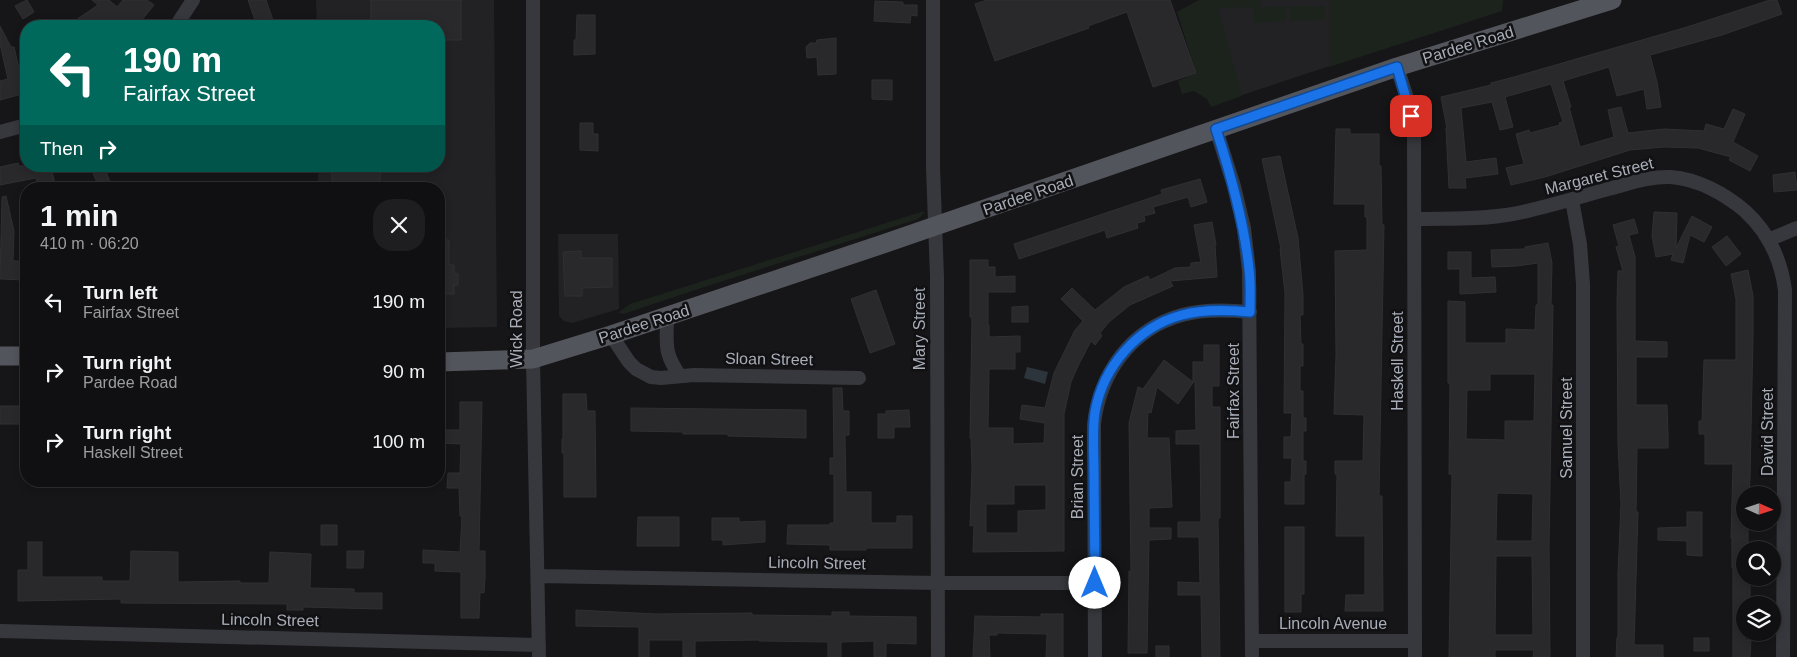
<!DOCTYPE html>
<meta charset="utf-8">
<style>
:root{--surface:#101012;--page:#1e1e20;--text:#f1f3f6;--muted:#9c9d9f;--line:#303032}
body{margin:0;font-family:Helvetica,sans-serif;background:var(--page);color:var(--text);height:100vh;display:flex;flex-direction:column;font-size:19px;white-space:nowrap}
*{box-sizing:border-box;margin:0}
p{font-size:16px;color:var(--muted)}
.icon{flex:none;width:28px;height:28px;fill:none;stroke:currentColor;stroke-width:2;stroke-linecap:round;stroke-linejoin:round}
.map{position:relative;flex:1;overflow:hidden}
.sheet{position:absolute;left:20px;top:182px;width:425px;height:305px;display:flex;flex-direction:column;background:var(--surface);border-radius:20px;box-shadow:0 2px 8px #0003,0 0 0 1px var(--line)}
.sheet>*{flex:none}
.guide{position:absolute;left:20px;top:20px;width:425px;height:152px;border-radius:20px;box-shadow:0 2px 8px #0003,0 0 0 1px var(--line);background:#00695c;color:#fff;overflow:hidden}
.needle{width:32px;rotate:93deg}
.buttons{position:absolute;left:1736px;top:486px;display:grid;gap:10px}
.buttons a{display:grid;place-items:center;width:45px;height:45px;border-radius:50%;background:var(--surface);box-shadow:0 2px 8px #0003,0 0 0 1px var(--line);font-size:25px}
.pin{position:absolute;display:grid;place-items:center;width:42px;height:42px;color:#fff;margin:-21px;border-radius:10px;box-shadow:0 2px 8px #0006}
.me{position:absolute;width:55px;margin:-28px;rotate:0deg;stroke-linejoin:round;filter:drop-shadow(0 0 4px #0008)}
.turn{display:flex;align-items:center;gap:18px;height:105px;padding:0 20px;font-size:22px}
.turn .icon{width:65px;height:65px;stroke-width:2.5}
.turn b{display:block;font-size:35px;line-height:42px}
.then{display:flex;align-items:center;height:48px;padding:0 20px;background:#0003;gap:10px;font-size:19px}
.round{display:grid;place-items:center;flex:none;width:52px;height:52px;border-radius:20px;background:var(--page)}
.summary{display:flex;align-items:center;justify-content:space-between;height:85px;padding:0 20px}
h1{font-size:30px;font-weight:700;line-height:38px}
ul{padding:0;list-style:none}
li{display:flex;align-items:center;gap:15px;height:70px;padding:0 20px}
li div{flex:1}
li b{display:block;font-size:19px}
li em{font-style:normal}
.map>svg:first-child{display:block}
.built{fill:#222225}
.green{fill:#1c231d}
.water{fill:#2c353c}
.building{fill:#29292c;stroke:#303034;fill-rule:evenodd}
.lines{fill:none;stroke-linecap:round;stroke-linejoin:round}
.minor{stroke:#37383d;stroke-width:14}
.major{stroke:#53555c;stroke-width:19}
.route-casing{stroke:#114b97;stroke-width:12}
.route{stroke:#1a73e8;stroke-width:9}
.labels{text-anchor:middle;dominant-baseline:central;stroke-width:5;stroke-linejoin:round;paint-order:stroke}
.street-label{font-size:16px;fill:#a8adb8;stroke:#111113}
</style>
<div class="map">
<svg width="1797" height="657" viewBox="0 0 1797 657">
<rect width="100%" height="100%" fill="#161618"/>
<path class="built" d="M316 0H494L497 327 439 328V189H318V166H439V26H317Z
M1211 0H1339V63L1212 105Z
M558 234H618L619 309 572 323 564 321 559 316Z"/>
<path class="green" d="M1199 0H1261V7L1286 6V18L1284 21 1254 23 1253 7 1218 8 1242 96 1211 107 1207 99 1194 91 1182 94 1178 81 1196 73 1177 12Z
M1329 0H1503L1502 11 1329 67Z
M1290 6H1325V20L1290 21Z
M921 212H925L918 219 701 288 623 314 618 313 630 304Z"/>
<path class="water" d="M1027 367 1048 372 1045 384 1024 378Z"/>
<path class="building" d="M27 0 34 12 23 19 15 6Z
M92 0H109L117 7 123 0H147L154 5 137 26H67L98 5Z
M248 0H266L275 26H257Z
M371 0H461V40H439V26H371Z
M987 0H1170L1196 73 1153 87 1127 12 1088 26 1089 28 995 61 975 4Z
M1770 0H1777L1782 14 1722 35 1650 55 1657 82 1661 107 1647 109 1644 89 1617 96 1609 67 1563 81 1571 107H1569L1580 147 1614 137 1608 110 1621 107 1628 133 1664 129 1704 131 1706 124 1724 129 1733 109 1745 114 1733 142 1758 156 1750 171 1729 160 1731 157 1698 148 1664 147 1630 150 1545 177 1511 185 1506 168 1524 164 1516 134 1529 130 1530 133 1560 125 1559 123 1563 122 1551 84 1505 97 1513 127 1500 130 1492 102 1461 108 1466 162 1496 158 1498 174 1465 178 1466 188H1449L1446 128H1447L1441 97 1491 85V83L1514 77 1687 27Z
M875 1 903 2V5H917V16L911 15 910 23 874 21Z
M577 15H595V54L574 55V40H576Z
M0 26 11 47H14L21 77 26 75V93L0 100V81L8 79 0 44Z
M836 38V74L818 75 817 57 807 58 806 47 810 43H816L817 40Z
M872 80H892V100L872 99Z
M580 123H593V134H598V151L580 150Z
M1336 129H1350V134H1379V166H1381L1382 225H1384L1379 496H1382L1383 611H1345L1346 595H1365V536H1336L1337 474H1335V461H1363L1364 415 1334 414 1336 355 1335 251 1367 250V217H1365V204H1334Z
M1280 156 1298 238 1303 295V315H1300L1301 344H1303V366H1300V391H1303V418H1306V431H1303V461H1306V474H1304V504H1285V482H1291L1292 458H1284V437H1291L1292 413H1284L1285 293 1280 249H1281L1262 159Z
M18 163 19 166H51L56 189H39L36 178 0 185V167Z
M90 166H104L110 182 99 187Z
M332 166H380V188H332Z
M1795 172 1797 190 1774 192 1773 175Z
M1200 179 1207 202 1191 207 1188 197 1153 207 1155 213 1144 216 1145 221 1137 223 1138 228 1107 238 1105 230 1019 259 1014 244 1162 194 1161 190Z
M6 196 14 231 13 261H26V280L0 279 2 197Z
M1654 212 1677 213 1676 248 1692 216 1712 227 1704 242 1690 235 1683 263 1671 260 1673 254 1656 257 1652 236Z
M1634 219 1638 233 1629 235 1635 257V341L1667 342V357H1636V405H1667L1668 435V448H1637L1636 512H1638L1634 645H1663V657H1616L1617 637H1618V572L1621 504 1618 444 1617 302 1618 271H1623L1616 247 1619 246 1613 225Z
M1212 222 1216 245H1215L1217 277 1170 281 1173 286 1130 305 1109 322 1100 333 1102 336 1095 345 1091 341 1078 366 1071 382 1064 414V551L973 552 974 525 970 526 972 468 971 438H970L972 317H970V260H988V267H995V277L1015 276V292H988V325H989V337L1020 336V352H1015V369H989L988 428H1013V444L1044 443 1045 423 1020 419 1022 405 1045 408 1054 373 1075 330 1083 321 1061 299 1072 288 1095 310 1124 287 1148 276 1150 280 1175 268 1191 267V263L1201 262 1194 225ZM1014 485H1046V510L1018 511V533H986V504H1014Z
M1727 236 1741 254 1726 266 1712 247Z
M439 240H449V265H454V274H458V285H454V294H439Z
M1548 243 1552 263 1551 305H1553L1549 546 1550 657H1533L1534 650H1495V657H1449L1452 474H1449L1450 383H1448V301L1465 302V343H1506V329L1535 330 1536 305H1538V263L1517 266 1492 267 1491 250 1525 249V247ZM1490 374H1535L1534 421H1505V440L1466 439 1467 390H1490ZM1497 493 1533 494 1532 541H1496ZM1496 556H1532L1533 635H1495Z
M581 251V258H612V287L582 288V296H565L563 252Z
M1448 252H1471V278L1495 277 1496 292 1460 294V269H1448Z
M1748 270 1753 296V335L1750 478 1749 495H1745V522H1748V550H1745V578H1750V599L1745 598V640H1751L1750 657H1733V568H1732V538H1731L1733 464H1705V434H1699V421H1702L1704 360H1736V299L1731 274Z
M876 290 895 344 870 353 851 299Z
M1028 306V322H1012V307Z
M1204 345H1219V386H1212V407H1220V518H1218L1220 657H1202L1201 595H1178V582L1200 583 1199 537H1178V522H1201L1200 444H1176V431L1196 430 1195 380 1178 404 1157 387 1151 413 1148 412 1147 438H1169L1172 507 1149 508V528H1171V539L1149 540 1147 653H1128L1129 571H1131L1129 423 1138 387 1143 389 1164 360 1193 382V362H1204Z
M833 388H842L843 411H849V435H845L846 492H871V523H897V516H912V548H866V550H830V545L787 544 788 525H830V523H834V474H830V458H834Z
M563 394H586L587 411H595L596 497H564V453H562V439H563Z
M460 402H482L479 551H485V578L484 593 480 592 479 618H461V572L435 571V563H423V550L460 552 462 516H460L459 488H447L448 473H460L461 444 439 443V430H460Z
M0 406H26V424H0Z
M631 408 806 410V438L728 436V434H683V432L631 431Z
M909 410 910 427H894V438H878V414H886V411Z
M1687 512H1702V556L1687 555V541L1658 540V528L1687 527Z
M638 517H679V546H637Z
M712 518H739V522L765 521V542L723 545V540H712Z
M321 525H337V545H321Z
M1285 527H1304V594H1301V612H1285Z
M28 542H42V577H102V581H130L131 551 178 552V582L240 581V583H269L270 552 311 554 310 588 354 589V593H382V609L303 607V610H287V604L121 603V599L18 601V570H28Z
M347 551H364L363 568H347Z
M576 610 656 614 752 613V615L832 616V612H849V616L916 617V644L886 643V657H874V641L841 642V657H828V642L759 641V640L695 641V657H683V640H649V657H639V627L576 626Z
M1041 614H1063V657H1046L1047 634 997 633V635H989L990 657H973L975 616 1041 617Z
M1694 638H1709V651H1694Z
M1156 646H1169V657H1156Z"/>
<g class="lines">
<path class="minor" d="M533 0V359L539 657
M933 0V167L937 277 938 657
M176 26 193 0
M1397 67 1408 101 1414 131 1415 657
M1216 129 1234 186 1244 228 1249 271 1252 657
M0 132 26 125
M1572 200 1580 244 1583 284V657
M1414 219C1446 218 1481 220 1513 214 1545 208 1576 198 1608 189 1628 184 1650 176 1671 177 1698 179 1725 194 1745 211 1768 232 1781 260 1785 290L1783 657
M1768 240 1797 228
M667 316C667 344 663 352 680 376
M611 335 629 362 636 369 651 377 661 378 694 375 859 378
M538 576 938 583H1095
M0 631 539 645
M1252 641H1415
M1095 657 1094 424C1100 373 1131 329 1182 315 1203 309 1229 310 1250 312"/>
<path class="major" d="M0 356H26
M439 362 533 359 611 335 883 244 1397 67 1612 0"/>
</g>
<g class="lines">
<g class="route-casing">
<path id="route" d="M1095 583C1095 547 1094 510 1094 473 1094 453 1092 432 1095 412 1103 367 1137 327 1182 315 1203 309 1229 310 1250 312 1250 298 1251 283 1249 269 1244 221 1231 175 1216 129L1397 67 1411 116"/>
</g>
<use href="#route" class="route"/>
</g>
<g class="labels">
<g class="street-label">
<text transform="translate(1468 45) rotate(-17)">Pardee Road</text>
<text transform="translate(1599 176) rotate(-14)">Margaret Street</text>
<text transform="translate(1028 195) rotate(-19)">Pardee Road</text>
<text transform="translate(644 324) rotate(-18)">Pardee Road</text>
<text transform="translate(516 329) rotate(-90)">Wick Road</text>
<text transform="translate(919 329) rotate(-90)">Mary Street</text>
<text transform="translate(769 359) rotate(1)">Sloan Street</text>
<text transform="translate(1397 361) rotate(-90)">Haskell Street</text>
<text transform="translate(1233 391) rotate(-90)">Fairfax Street</text>
<text transform="translate(1566 428) rotate(-90)">Samuel Street</text>
<text transform="translate(1767 432) rotate(-90)">David Street</text>
<text transform="translate(1077 477) rotate(-90)">Brian Street</text>
<text transform="translate(817 563) rotate(1)">Lincoln Street</text>
<text transform="translate(270 620) rotate(1)">Lincoln Street</text>
<text x="1333" y="623">Lincoln Avenue</text>
</g>
</g>
</svg>
<div class="buttons">
<a><svg class="needle" viewBox="-14 -14 28 28"><path d="M0-13l5 13h-10z" fill="#e53935"/><path d="M0 13l5-13h-10z" fill="#9c9d9f"/></svg></a>
<a><svg class="icon" aria-label="search" viewBox="0 0 24 24"><circle cx="10" cy="10" r="6"/><path d="M15 15l6 6"/></svg></a>
<a><svg class="icon" aria-label="layers" viewBox="0 0 24 24"><path d="M12 4l9 5-9 5-9-5zM3 14l9 5 9-5"/></svg></a>
</div>
<div class="pin" style="left:1411px;top:116px;background:#d93025"><svg class="icon" aria-label="arrive" viewBox="0 0 24 24"><path d="M6 21V4h12l-3 4 3 4H6"/></svg></div>
<svg class="me" style="left:1095px;top:583px" viewBox="-20 -20 40 40"><circle r="19" fill="#fff"/><path d="M0-13L10 11 0 6-10 11z" fill="#1a73e8"/></svg>
<div class="guide">
<div class="turn"><svg class="icon" aria-label="left" viewBox="0 0 24 24"><path d="M17 20v-9H6M10 6l-5 5 5 5"/></svg><div><b>190 m</b>Fairfax Street</div></div>
<div class="then">Then<svg class="icon" aria-label="right" viewBox="0 0 24 24"><path d="M7 20v-9h11M14 6l5 5-5 5"/></svg></div>
</div>
<section class="sheet">
<div class="summary"><div><h1>1 min</h1><p>410 m · 06:20</p></div><a class="round"><svg class="icon" aria-label="close" viewBox="0 0 24 24"><path d="M6 6l12 12M18 6L6 18"/></svg></a></div>
<ul>
<li><svg class="icon" aria-label="left" viewBox="0 0 24 24"><path d="M17 20v-9H6M10 6l-5 5 5 5"/></svg><div><b>Turn left</b><p>Fairfax Street</p></div><em>190 m</em></li>
<li><svg class="icon" aria-label="right" viewBox="0 0 24 24"><path d="M7 20v-9h11M14 6l5 5-5 5"/></svg><div><b>Turn right</b><p>Pardee Road</p></div><em>90 m</em></li>
<li><svg class="icon" aria-label="right" viewBox="0 0 24 24"><path d="M7 20v-9h11M14 6l5 5-5 5"/></svg><div><b>Turn right</b><p>Haskell Street</p></div><em>100 m</em></li>
</ul>
</section>
</div>
